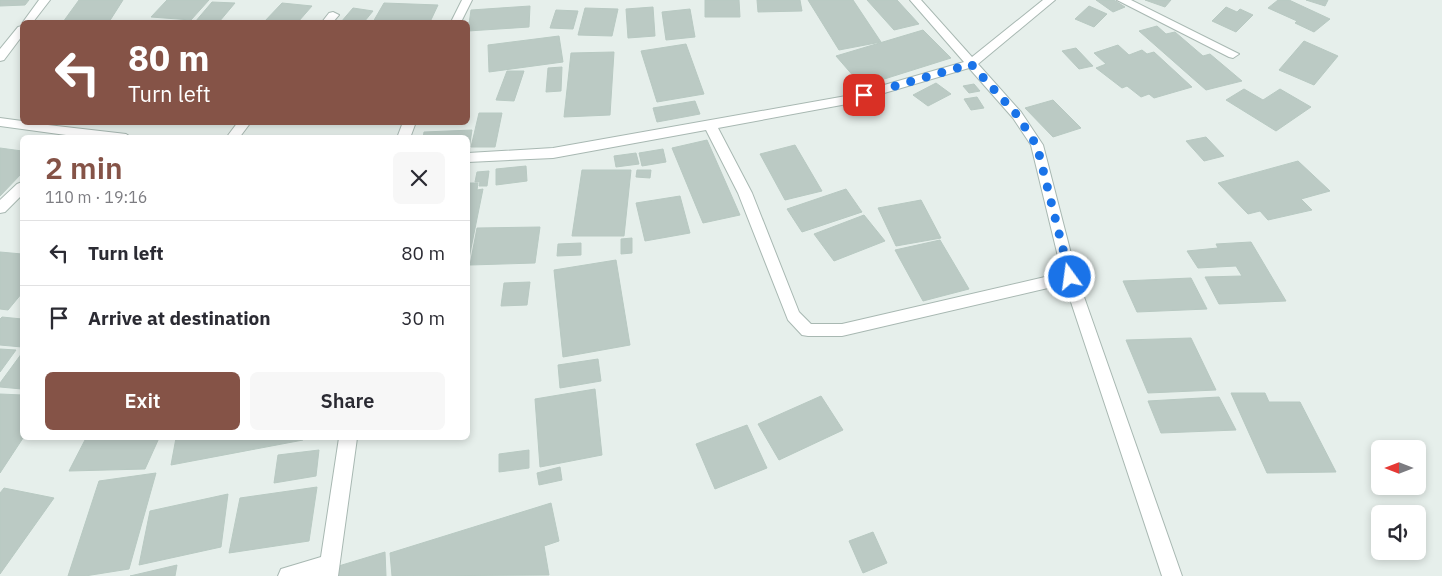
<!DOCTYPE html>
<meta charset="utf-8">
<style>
:root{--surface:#fff;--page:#f7f7f7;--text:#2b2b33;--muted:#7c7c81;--line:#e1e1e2;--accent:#855347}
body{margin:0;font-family:"IBM Plex Sans",sans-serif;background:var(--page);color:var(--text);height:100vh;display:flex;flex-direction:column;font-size:19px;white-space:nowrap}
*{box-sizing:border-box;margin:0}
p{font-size:16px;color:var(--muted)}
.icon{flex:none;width:28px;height:28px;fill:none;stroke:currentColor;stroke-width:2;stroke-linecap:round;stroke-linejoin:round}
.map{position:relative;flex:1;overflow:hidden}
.side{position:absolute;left:20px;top:135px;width:450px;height:305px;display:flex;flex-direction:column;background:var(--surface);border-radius:8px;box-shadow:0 2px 8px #0003}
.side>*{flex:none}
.guide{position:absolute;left:20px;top:20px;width:450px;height:105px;border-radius:8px;box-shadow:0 2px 8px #0003;background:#855347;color:#fff;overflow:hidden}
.needle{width:32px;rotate:270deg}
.fabs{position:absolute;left:1371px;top:440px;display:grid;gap:10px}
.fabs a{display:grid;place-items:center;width:55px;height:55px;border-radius:8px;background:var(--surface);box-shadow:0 2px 8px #0003;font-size:25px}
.pin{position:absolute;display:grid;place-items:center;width:42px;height:42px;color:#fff;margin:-21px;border-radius:10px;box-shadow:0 2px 8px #0006}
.me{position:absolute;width:55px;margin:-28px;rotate:346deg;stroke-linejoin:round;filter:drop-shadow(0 0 4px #0008)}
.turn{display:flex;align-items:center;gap:18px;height:105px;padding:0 25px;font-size:22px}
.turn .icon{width:65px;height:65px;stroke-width:2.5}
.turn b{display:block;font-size:35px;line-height:42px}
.round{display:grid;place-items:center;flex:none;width:52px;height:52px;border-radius:8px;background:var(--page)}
.head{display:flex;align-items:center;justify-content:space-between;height:85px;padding:0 25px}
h1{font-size:30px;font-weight:600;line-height:38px;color:var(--accent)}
.action{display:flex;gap:10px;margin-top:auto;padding:10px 25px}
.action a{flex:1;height:58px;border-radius:8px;background:var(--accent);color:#fff;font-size:20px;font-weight:600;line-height:58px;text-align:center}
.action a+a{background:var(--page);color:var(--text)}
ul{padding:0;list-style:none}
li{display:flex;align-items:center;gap:15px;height:65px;padding:0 25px;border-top:1px solid var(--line)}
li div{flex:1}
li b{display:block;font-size:19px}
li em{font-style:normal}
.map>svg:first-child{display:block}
.building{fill:#bbcac4;stroke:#b8c9c2}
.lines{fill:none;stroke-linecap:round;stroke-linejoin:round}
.street-casing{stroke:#a8b8b2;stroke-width:2}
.street{fill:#fff;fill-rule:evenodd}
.route{stroke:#1a73e8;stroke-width:9;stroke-dasharray:0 16.2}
</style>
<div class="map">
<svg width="1442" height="576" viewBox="0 0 1442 576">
<rect width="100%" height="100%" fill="#e6efeb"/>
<path class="building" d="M0 0H29L25 5 0 6Z
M79 0H123L109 22H63Z
M167 0H209L191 20 151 17Z
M705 0H739L740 17H705Z
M757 0H800L802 11 758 12Z
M808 0H853L881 42 839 50Z
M867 0H897L919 24 894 30Z
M1096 0H1114L1125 7 1113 12Z
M1145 0H1171L1165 7Z
M1278 0H1289L1330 19 1314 32 1295 23 1297 21 1268 8Z
M1306 0H1328L1325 6Z
M212 2 235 3 219 22H195Z
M282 3 312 6 298 22H264Z
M384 3 438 5 430 22H373Z
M530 6 529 27 468 31 471 10Z
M1089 6 1107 14 1094 27 1075 19Z
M653 7 655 36 628 38 626 9Z
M1226 7 1237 12 1240 9 1253 15 1236 32 1212 21Z
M353 8 373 11 364 22H341Z
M585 8 618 9 612 36 578 35Z
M690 9 695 37 666 40 662 12Z
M556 10 578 11 573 29 550 28Z
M1157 26 1166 34 1175 32 1203 56 1210 54 1242 81 1206 90 1139 31Z
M923 30 951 58 862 86 836 56Z
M559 36 563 62 489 72 488 45Z
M1304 41 1338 56 1314 85 1279 70Z
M686 44 704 94 657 102 641 51Z
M1118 45 1129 55 1142 50 1147 54 1154 52 1192 87 1154 98 1149 94 1141 97 1127 86 1122 88 1096 68 1106 64 1094 53Z
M1076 48 1093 66 1079 69 1062 51Z
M614 52 610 115 564 117 571 53Z
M562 67 561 91 546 92 548 68Z
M507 71H524L514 101 496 100Z
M936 83 951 94 928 106 913 95Z
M974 84 980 91 969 93 963 86Z
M1244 89 1263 100 1280 89 1311 107 1276 131 1226 100Z
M977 97 984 108 971 110 964 99Z
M1053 100 1081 128 1053 137 1025 108Z
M695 101 700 114 657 122 653 108Z
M479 113H502L495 147H471Z
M472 130 469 149 468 138H423L424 132Z
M1206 137 1224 156 1204 161 1186 141Z
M707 140 740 215 703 223 672 148Z
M795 145 822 191 785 200 760 154Z
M0 148 22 151V173L0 196Z
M663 149 666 162 642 166 639 153Z
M636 153 639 164 616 167 614 156Z
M1298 161 1330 191 1301 199 1312 210 1268 220 1260 211 1248 214 1218 183Z
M526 166 527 181 496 185V169Z
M582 170H631L624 236H572Z
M637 170H651L650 178 636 177Z
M489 171 487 186H479L480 182H475L477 172Z
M468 183H478L477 190 483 189 468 263Z
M846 189 862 212 802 232 787 209Z
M680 196 690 233 645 241 636 203Z
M921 200 941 238 896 246 878 208Z
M864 215 885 241 834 261 814 234Z
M540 227 535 263 470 265 477 228Z
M632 238V253L621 254V239Z
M940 240 969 289 923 301 895 250Z
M1251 242 1286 301 1219 304 1205 277 1242 276 1236 266 1198 268 1187 251 1218 248 1216 244Z
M581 243V255L557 256 558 244Z
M0 252 22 254V293L8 310 0 309Z
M616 260 630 345 563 357 554 270Z
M1191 278 1207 309 1137 312 1123 281Z
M530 282 527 305 501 306 504 283Z
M2 317 22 319V347L0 345V319Z
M1191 338 1216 390 1148 393 1126 340Z
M0 349 16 350 0 372Z
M22 353V389L0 387V383Z
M598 359 601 381 560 388 558 365Z
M595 389 602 455 540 467 535 399Z
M1231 393H1265L1269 402H1300L1336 472 1267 473Z
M0 394 22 395 23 438 0 473Z
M821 396 843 430 779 460 758 424Z
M1219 397 1236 430 1161 433 1148 401Z
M747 425 767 468 715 489 696 444Z
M86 438H159L145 469 69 471Z
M176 438H303V440L171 465Z
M319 450 316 476 274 483 278 455Z
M529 450V468L499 472V454Z
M560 467 562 480 539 485 537 473Z
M156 473 129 569 85 576H68L99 481Z
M317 487 309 541 229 553 240 498Z
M4 488 54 498 0 574V493Z
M228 494 221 547 139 565 150 511Z
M551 503 559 541 544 546 549 575 392 576 390 553Z
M873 532 887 563 863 573 849 541Z
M385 552 386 576H332V568Z
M177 565 175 576H130Z"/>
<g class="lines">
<g class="street-casing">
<path id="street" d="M39 0H50L33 22H23Z
M462 0H472L461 22H451Z
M910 0H921L972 57 1043 0H1055L978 64 1021 112 1043 145 1077 277 1182 576H1162L1065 284 842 336H808L802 335 788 320 738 193 706 130 553 158 468 162V153L553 148 846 96 964 62ZM969 68 1013 118 1031 145 1062 273 842 324H811L799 312 752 193 718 128 847 104Z
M1117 0H1131L1239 54 1233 58 1229 57Z
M333 12 339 15 333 22H322L329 13Z
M22 26V36L4 60 0 61V49L18 27Z
M0 118 22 121V122L126 134 132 138H88L0 126Z
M238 122H251L239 138H226Z
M403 122H416L410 138H397Z
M22 182V195L5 212 0 213V200L17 184Z
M339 438H357L338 576H278L281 569 321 557Z"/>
</g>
<use href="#street" class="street"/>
</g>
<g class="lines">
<path class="route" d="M864 95 971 64 1017 115 1037 146 1070 277"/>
</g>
</svg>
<div class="fabs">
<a><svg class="needle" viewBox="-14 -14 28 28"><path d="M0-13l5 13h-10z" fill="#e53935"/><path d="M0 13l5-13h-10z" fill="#7c7c81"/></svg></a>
<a><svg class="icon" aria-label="sound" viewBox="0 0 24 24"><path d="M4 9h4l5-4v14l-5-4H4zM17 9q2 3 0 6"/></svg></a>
</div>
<div class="pin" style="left:864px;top:95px;background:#d93025"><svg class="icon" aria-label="arrive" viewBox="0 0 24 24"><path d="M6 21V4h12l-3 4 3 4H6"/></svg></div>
<svg class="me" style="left:1070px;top:277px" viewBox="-20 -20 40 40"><circle r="17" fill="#1a73e8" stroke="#fff" stroke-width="3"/><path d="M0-11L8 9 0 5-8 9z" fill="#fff"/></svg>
<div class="guide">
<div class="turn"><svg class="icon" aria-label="left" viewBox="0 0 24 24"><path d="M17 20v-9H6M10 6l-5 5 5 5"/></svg><div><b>80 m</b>Turn left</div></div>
</div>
<section class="side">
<div class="head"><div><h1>2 min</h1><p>110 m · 19:16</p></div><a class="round"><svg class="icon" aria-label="close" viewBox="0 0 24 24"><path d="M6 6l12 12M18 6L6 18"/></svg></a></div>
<ul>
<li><svg class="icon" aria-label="left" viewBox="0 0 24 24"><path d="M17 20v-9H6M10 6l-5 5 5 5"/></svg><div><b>Turn left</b></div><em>80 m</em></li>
<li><svg class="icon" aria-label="arrive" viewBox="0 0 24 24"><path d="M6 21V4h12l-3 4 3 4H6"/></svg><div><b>Arrive at destination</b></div><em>30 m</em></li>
</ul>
<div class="action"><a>Exit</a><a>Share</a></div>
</section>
</div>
